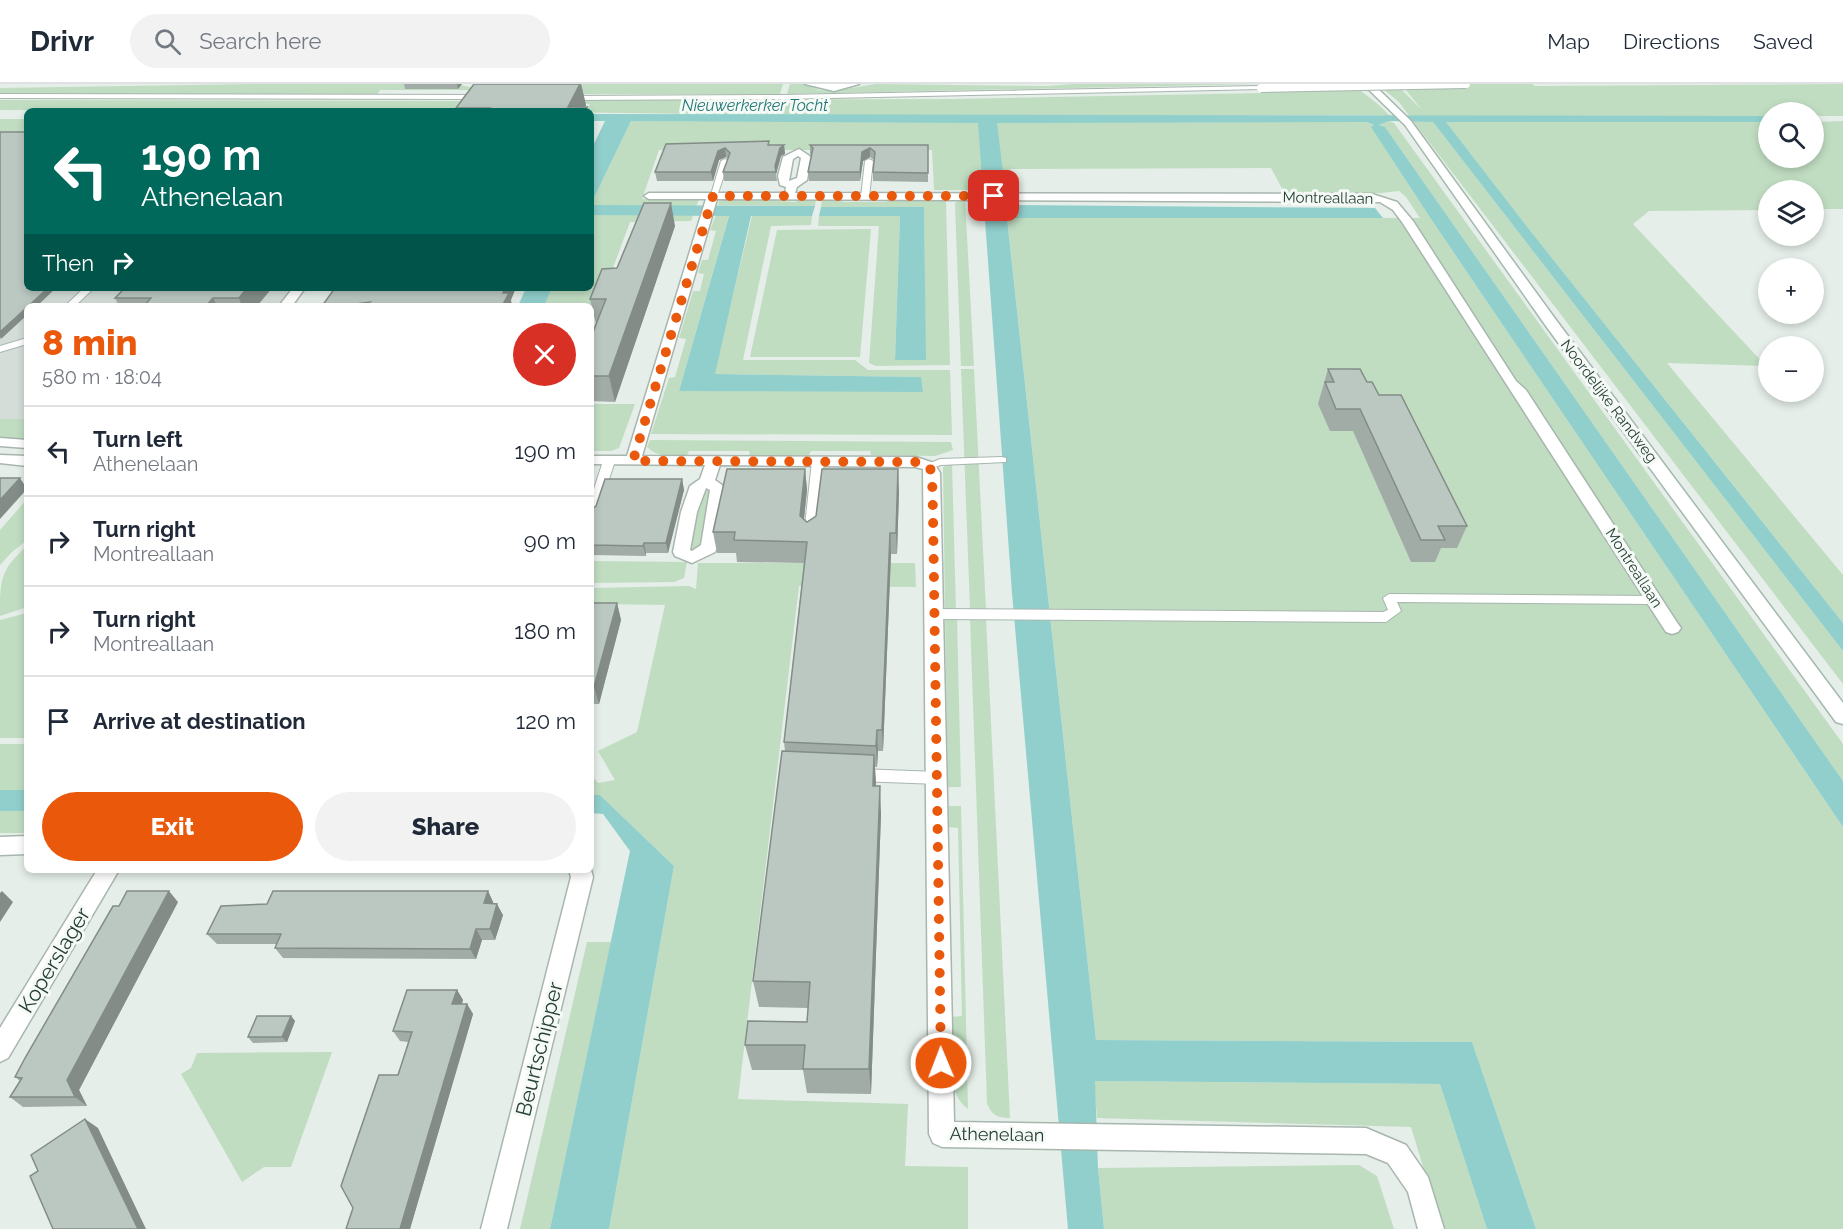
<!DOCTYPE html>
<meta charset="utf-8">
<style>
:root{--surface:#fff;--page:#f2f2f3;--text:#1f2937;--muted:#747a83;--line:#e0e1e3;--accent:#ea580c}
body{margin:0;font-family:Raleway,sans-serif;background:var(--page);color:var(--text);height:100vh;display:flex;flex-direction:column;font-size:22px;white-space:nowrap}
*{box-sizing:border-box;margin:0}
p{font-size:20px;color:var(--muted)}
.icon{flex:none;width:33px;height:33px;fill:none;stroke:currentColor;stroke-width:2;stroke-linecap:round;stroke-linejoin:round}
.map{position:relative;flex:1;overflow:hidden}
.details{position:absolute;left:24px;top:219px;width:570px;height:570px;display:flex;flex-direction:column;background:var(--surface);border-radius:9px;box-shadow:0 3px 9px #0003}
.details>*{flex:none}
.guide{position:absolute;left:24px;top:24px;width:570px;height:183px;border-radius:9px;box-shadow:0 3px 9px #0003;background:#00695c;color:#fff;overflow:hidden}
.buttons{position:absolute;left:1758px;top:18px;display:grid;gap:12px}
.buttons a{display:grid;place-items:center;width:66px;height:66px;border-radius:50%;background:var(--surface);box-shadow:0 3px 9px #0003;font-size:30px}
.pin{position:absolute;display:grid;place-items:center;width:51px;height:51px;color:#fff;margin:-26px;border-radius:12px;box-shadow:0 3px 9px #0006}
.me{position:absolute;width:66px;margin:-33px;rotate:359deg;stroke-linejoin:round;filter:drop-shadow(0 0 4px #0008)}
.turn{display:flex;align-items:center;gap:21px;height:126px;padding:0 18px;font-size:27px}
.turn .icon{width:78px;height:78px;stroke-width:2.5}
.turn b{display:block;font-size:42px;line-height:51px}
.then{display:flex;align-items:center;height:57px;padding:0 18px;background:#0003;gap:12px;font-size:22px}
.round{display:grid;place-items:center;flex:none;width:63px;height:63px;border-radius:32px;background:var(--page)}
.head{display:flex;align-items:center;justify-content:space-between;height:102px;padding:0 18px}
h1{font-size:36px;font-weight:800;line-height:45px;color:var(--accent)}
.primary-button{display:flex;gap:12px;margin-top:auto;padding:12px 18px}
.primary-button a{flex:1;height:69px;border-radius:36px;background:var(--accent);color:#fff;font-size:24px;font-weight:800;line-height:69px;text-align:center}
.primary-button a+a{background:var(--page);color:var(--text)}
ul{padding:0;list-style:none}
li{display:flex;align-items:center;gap:18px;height:90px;padding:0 18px;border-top:2px solid var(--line)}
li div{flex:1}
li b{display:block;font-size:22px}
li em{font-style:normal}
header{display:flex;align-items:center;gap:36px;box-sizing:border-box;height:84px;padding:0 30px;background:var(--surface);border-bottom:2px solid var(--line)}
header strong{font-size:28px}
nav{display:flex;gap:33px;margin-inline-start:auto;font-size:21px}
.search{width:420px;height:54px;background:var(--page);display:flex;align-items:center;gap:15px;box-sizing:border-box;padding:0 21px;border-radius:33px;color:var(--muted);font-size:22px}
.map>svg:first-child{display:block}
.built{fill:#d4ddd7}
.green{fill:#c0ddc2}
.water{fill:#91cfcc}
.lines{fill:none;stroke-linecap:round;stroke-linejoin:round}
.lane-casing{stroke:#a8b6ae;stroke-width:2}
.street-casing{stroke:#a8b6ae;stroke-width:3}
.secondary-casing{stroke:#a4b9ae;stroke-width:3}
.lane{fill:#fff;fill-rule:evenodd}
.street{fill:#fff;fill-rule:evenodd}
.secondary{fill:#fff;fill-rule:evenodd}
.lane-bridge-casing{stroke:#a8b6ae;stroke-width:10;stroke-linecap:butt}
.lane-bridge{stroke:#fff;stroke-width:8}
.wall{fill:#a1aca6}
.shaded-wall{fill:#838c87}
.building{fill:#bbc8c1;stroke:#838c87;stroke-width:1.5}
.route{stroke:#ea580c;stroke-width:10;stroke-dasharray:0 18}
.labels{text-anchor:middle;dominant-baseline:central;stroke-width:6;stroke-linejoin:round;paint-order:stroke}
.far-street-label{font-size:15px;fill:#253f33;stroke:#f6faf7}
.far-water-label{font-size:16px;font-style:italic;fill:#227875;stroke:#f6faf7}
.street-label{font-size:18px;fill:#253f33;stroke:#f6faf7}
.near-street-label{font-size:21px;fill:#253f33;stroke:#f6faf7}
</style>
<header>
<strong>Drivr</strong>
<div class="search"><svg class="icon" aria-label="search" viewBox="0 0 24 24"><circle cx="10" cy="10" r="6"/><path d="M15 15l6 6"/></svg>Search here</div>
<nav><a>Map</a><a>Directions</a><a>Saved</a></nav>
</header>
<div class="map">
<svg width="1843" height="1145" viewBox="0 0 1843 1145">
<rect width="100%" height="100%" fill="#e5eee8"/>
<path class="built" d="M0 39 27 204H292L278 222H27V344L0 345Z"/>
<path class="green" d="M255 0H456L474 4 471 6H380L378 10H0V4Z
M498 0H783L780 10H480Z
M790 0H804L819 6 833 7 876 0 1047 2 1072 0H1352L1379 21 1391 33 1379 31 862 32 464 27 516 23H588L590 20 577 19 578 16 953 15 1264 9 1257 0 787 10Z
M1377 0H1396L1422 26 1401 0H1532L1535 2 1843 0V32H1814V28H1768V32L1410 33 1399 18Z
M0 16 462 17 454 27 0 26Z
M0 35H27V49H0Z
M783 36 1367 38 1375 42 1372 44 1431 135 1843 743V1145H1536L1472 958 1096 956 1007 133 1420 134 1406 113 1399 107 1381 109 1285 110 1271 84 1010 85 1013 106H934L932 66H659L642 115H699L691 137 630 138 591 243V222H544L552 204H591V120L631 37Z
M1389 37 1394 39 1843 660V697L1385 43 1379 41Z
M1413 37 1433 38 1843 567V600Z
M1445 37 1768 38V74H1814V38L1843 37V125H1814V106H1768V126L1649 127 1633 140 1766 282 1667 279 1843 491V539L1532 149Z
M732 114 796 118 797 115H816L815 122 718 121 719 117Z
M822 115H841L842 118H887L888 115H943L946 118 950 281 876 282 869 279 879 142H818L819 132H900L895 276H925L924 123H821Z
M960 116H965L974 282H961L955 119Z
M716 131H729L679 307 921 293 714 290 752 132H812L811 141 771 142 743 276H855L868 286H950L952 351 651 350 669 294 675 293 686 255 679 254 693 207H700L704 190 698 189 702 176H708L716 147 710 146Z
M871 145 860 273H750L777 146Z
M961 285H974L986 526 970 524Z
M591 320H635L619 364 611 367H591Z
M0 335H27V356L0 354Z
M650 356 951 358 953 366 935 372 871 371 870 367H811L809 371 750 372 749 367H689L687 371C673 372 658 374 647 363Z
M952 379 956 528H945L943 383Z
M706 404H711L704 460 695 468 689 467 697 413Z
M27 415V456L12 468 0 481V446Z
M27 462V523L0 532C0 496 0 486 27 462Z
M591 477 687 478 684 494 674 498 591 499Z
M698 479H915L916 503 799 502 738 1015 908 1020 905 1082 968 1083V1145H609L674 782 600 711H591V691L598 699 615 696 598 667 637 648 665 521 591 520V504L689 502 696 505Z
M27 529V654H0V536Z
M945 533H957L961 703H948Z
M970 534H986L1010 1034C998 1034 991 1031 987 1019Z
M0 660H27V706H0Z
M948 722H961L968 1025C944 1009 951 959 950 933L962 932 958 744 949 743Z
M0 727H27V749H0Z
M587 858H611L550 1145H520Z
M332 968 291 1083H264L242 1098 181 990 191 984 197 969Z
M1094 997 1440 1000 1487 1145H1442L1411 1043 1097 1034Z
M1359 1081 1377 1092 1394 1145H1104L1098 1084Z"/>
<path class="water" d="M591 30 1768 32V38H1446L1532 149 1843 539V567L1433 38 1389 37 1379 41 1385 43 1843 697V743L1431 135 1371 43 1374 41 1367 38 997 39 1007 121 1375 124 1383 134H1007L1096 956 1472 958 1536 1145H1487L1440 1000 1095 997 1098 1084 1104 1145H1068L1012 509 978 39 631 37 591 120V66L605 37H591Z
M591 121 815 122 812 132H751L715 290 921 293 923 308 679 307 729 132 591 131Z
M821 123H924L926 276H895L900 132H819Z
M526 204H552L544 222H518Z
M0 706H27V727H0Z
M591 711H600L674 782 609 1145H550L630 767 603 730 591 729Z"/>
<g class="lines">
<g class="lane-casing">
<path id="lane" d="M1261 2 1263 5 783 15 567 16 563 14 567 12 783 11Z
M0 10 482 11 486 13 482 15 0 14Z
M725 75 729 77 717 112 710 114 721 77Z
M869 75 873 77 869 113 865 115 861 113 865 77Z
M84 204H94L75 222H65Z
M27 254V260L0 268V262Z
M1002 373 1006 374V378L941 381 929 385 923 382 940 375Z
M609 374 615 377 597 432 591 436V414L603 377Z
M818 374 824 377 816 451 810 455 804 451 812 377Z
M1389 510 1654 512 1660 516 1654 520 1397 518 1401 527 1386 538 935 535 928 530 935 525 1383 528 1388 526 1383 514Z
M859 685 938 688 943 690 945 694 943 698 938 700 859 697 854 695 852 691 854 687Z"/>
</g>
<g class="street-casing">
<path id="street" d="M799 65 811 73 807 96 797 103 795 109 1372 110 1397 118 1413 137 1516 297 1526 306 1678 540 1681 544 1678 548 1672 550 1666 548 1402 138 1393 126 1380 118 717 115 642 372 916 373 934 379 940 389 954 1038 1366 1044 1406 1061 1428 1093 1444 1145H1418L1408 1108 1388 1079 1366 1070 942 1063 933 1059 929 1050 923 385 915 383 720 381 715 396 726 404 717 464 715 468 692 479 675 472 673 468 681 428 690 402 700 395 705 381 591 380V372H627L706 115H649L644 112 649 109H785L786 103 780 101 778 92 783 73ZM798 72 801 74 797 94 789 97 793 75ZM706 404 710 406 701 461 692 467 690 466 697 428Z
M293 204H305L292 222H279Z
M0 354 27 356V364L0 362Z
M0 371 27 372V382L0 379Z
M27 752V770L0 771V753Z
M97 786H119L8 974 0 978V944Z
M569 786H591L593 793 507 1145H481L571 793Z"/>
</g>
<g class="secondary-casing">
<path id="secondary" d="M805 0H859L834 7Z
M1363 0H1373L1411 37 1556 236 1843 619V640L1836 638 1546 242 1405 41Z"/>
</g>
<use href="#lane" class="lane"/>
<use href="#street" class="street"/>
<use href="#secondary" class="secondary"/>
<g class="lane-bridge-casing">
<path id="lane-bridge" d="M1261 4 1466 0"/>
</g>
<use href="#lane-bridge" class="lane-bridge"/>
</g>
<path class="wall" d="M404 0H462L458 5H405Z
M474 0H581L586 21 585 23H587L588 27H457L456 24Z
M769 57V61H784L785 70 781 72 776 90 777 97H724L723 88 728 75 726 73 719 76 713 97H657L655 88 666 60Z
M810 61H928V98L873 97V88L874 76 870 73 863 77 860 97H809L808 88 811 71 810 70Z
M675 142 615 318 591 317V253L596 240 590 215 617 184Z
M272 204 257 222H119L115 214Z
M1328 285 1367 298 1379 311 1467 442 1457 464H1441L1435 478H1411L1353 347H1330L1318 320Z
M805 385 807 406 804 435 807 438 899 407 897 470H891L883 667H878L877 683H875L876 702 881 730 871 1010 807 1009 803 986H752L745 961 807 938 808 924 759 923 753 897 785 667 784 658 804 479 737 478 736 469H717L713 448Z
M682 395 684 406 668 469H646V472L592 471 591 475V426Z
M591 519H617L621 536 599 620H591Z
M488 807 493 818V820L503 831 495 856H482L476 875 283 874 275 864 276 860H217L207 850 267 820Z
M178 818 79 1006 87 1022 23 1023 10 1013 20 997 15 993Z
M457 906 463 916 462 920H467L473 930 410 1145 398 991 408 958 400 957 393 947Z
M291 932 295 937 287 958 253 959 248 953Z"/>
<path class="shaded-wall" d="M457 0H462L458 5Z
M580 0H581L586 21 583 27 568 23Z
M784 61 785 70 781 72 776 90 775 82 780 64Z
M725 64 726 73 719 76 713 97 711 88 718 67Z
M870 64V73L863 77 860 97V88L862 68Z
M671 119 675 142 615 318 609 292Z
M48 204H56L37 222H28Z
M247 204H272L257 222H242L239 214Z
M505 204H516L511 216 512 222H502L503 209Z
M213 214 217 222H206Z
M370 218 371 222H340Z
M27 223V231L1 255 0 253V248Z
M805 385 807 406 802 453 800 432Z
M898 385 899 407 897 470 896 449Z
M20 394 27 405 0 435V416Z
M682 395 684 406 668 469 666 459Z
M890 449 891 470 883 667 882 646Z
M644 459 646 469V472L643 462Z
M617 519 621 536 599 620 594 603Z
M877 646 878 667 877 683 876 662Z
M874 671 876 699 874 730 873 702Z
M880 702 881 730 871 1010 869 985Z
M2 807 13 818 0 838V809Z
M169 807 178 818 79 1006 87 1022 75 1013 67 996Z
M488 807 493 818 490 830 484 819Z
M497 820 503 831 495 856 490 845Z
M476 845 482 856 476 875 470 865Z
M457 906 463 916 458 930 452 920Z
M467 920 473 930 410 1145H400Z
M291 932 295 937 287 958 282 953Z
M85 1035 98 1044 146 1145H138Z"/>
<path class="building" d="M474 0H580L568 23H587L585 27H488L490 24H456Z
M0 48H27V204H48L0 248Z
M769 57 768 61H784L780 64 775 82 776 88H723L730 69 725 64 718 67 711 88H655L666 60Z
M810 61H928V89L873 88 875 68 870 64 862 68 860 88H808L813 64Z
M644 119H671L609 292H591V253L606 215H590L602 185 617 184Z
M125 204H247L239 214H213L206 222H144L151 214H115Z
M335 204H505L503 209H509L502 222H365L370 218 340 222H322Z
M1328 285H1360L1367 298H1372L1379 311H1401L1467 442H1438L1445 456H1421L1360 325H1336L1325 298H1334Z
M727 385H805L800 432 807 438 816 432 822 385H898L896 449H890L882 646H877L876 662 784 658 807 458 734 456 735 448H713Z
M0 394H20L0 416Z
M605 395H682L666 459H644L643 462 591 461V426L596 422Z
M591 519H617L594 603H591Z
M782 667 874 671 873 702H880L869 985H803L805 961H745L748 937 807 938 810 898 753 897Z
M127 807H169L67 996 75 1013H10L22 994 15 993 25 974 113 822H119Z
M273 807H488L484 819 497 820 490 845H476L470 865 275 864 281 850H207L221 822 267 820Z
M407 906H457L452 920H467L400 1145H346L353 1124 341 1102 379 991H398L412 948 393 947Z
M257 932H291L282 953H248Z
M85 1035 138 1145H53L30 1092 38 1087 31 1071Z"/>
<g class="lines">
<path class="route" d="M941 979 933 430 932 389 929 382 916 378 633 377 713 112H994"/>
</g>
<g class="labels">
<g class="far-street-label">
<text transform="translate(1328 114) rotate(1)">Montreallaan</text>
<text transform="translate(1609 317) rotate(53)">Noordelijke Randweg</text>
<text transform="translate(1634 484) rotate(57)">Montreallaan</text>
</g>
<g class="far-water-label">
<text x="755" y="21">Nieuwerkerker Tocht</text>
</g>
<g class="street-label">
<text transform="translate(997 1050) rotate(1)">Athenelaan</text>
</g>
<g class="near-street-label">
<text transform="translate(54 876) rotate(-59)">Koperslager</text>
<text transform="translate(539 965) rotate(-76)">Beurtschipper</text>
</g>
</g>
</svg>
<div class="buttons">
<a><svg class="icon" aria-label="search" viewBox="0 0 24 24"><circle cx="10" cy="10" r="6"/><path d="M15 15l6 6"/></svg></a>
<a><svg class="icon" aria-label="layers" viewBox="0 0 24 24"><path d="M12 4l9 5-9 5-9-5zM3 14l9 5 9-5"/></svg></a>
<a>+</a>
<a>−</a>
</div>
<div class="pin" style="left:994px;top:112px;background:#d93025"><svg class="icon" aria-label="arrive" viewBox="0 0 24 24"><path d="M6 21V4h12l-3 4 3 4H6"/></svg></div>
<svg class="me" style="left:941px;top:979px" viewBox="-20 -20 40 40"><circle r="17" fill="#ea580c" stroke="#fff" stroke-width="3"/><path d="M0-11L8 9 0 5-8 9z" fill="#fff"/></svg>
<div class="guide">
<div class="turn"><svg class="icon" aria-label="left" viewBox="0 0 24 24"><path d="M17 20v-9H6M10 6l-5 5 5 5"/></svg><div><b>190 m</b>Athenelaan</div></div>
<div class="then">Then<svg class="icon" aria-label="right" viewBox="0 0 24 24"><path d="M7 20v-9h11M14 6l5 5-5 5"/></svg></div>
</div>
<section class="details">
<div class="head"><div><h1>8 min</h1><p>580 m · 18:04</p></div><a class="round" style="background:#d93025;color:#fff"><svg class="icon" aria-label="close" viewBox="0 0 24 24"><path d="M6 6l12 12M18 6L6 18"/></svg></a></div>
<ul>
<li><svg class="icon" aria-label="left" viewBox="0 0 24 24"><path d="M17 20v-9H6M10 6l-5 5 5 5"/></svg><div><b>Turn left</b><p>Athenelaan</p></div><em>190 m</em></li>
<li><svg class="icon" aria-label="right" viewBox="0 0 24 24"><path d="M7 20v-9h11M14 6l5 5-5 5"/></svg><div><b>Turn right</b><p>Montreallaan</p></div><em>90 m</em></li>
<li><svg class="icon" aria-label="right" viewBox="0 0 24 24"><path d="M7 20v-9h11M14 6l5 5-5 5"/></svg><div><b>Turn right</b><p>Montreallaan</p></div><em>180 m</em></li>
<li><svg class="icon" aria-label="arrive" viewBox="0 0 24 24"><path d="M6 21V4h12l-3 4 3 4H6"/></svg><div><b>Arrive at destination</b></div><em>120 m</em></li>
</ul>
<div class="primary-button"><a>Exit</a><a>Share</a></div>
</section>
</div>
